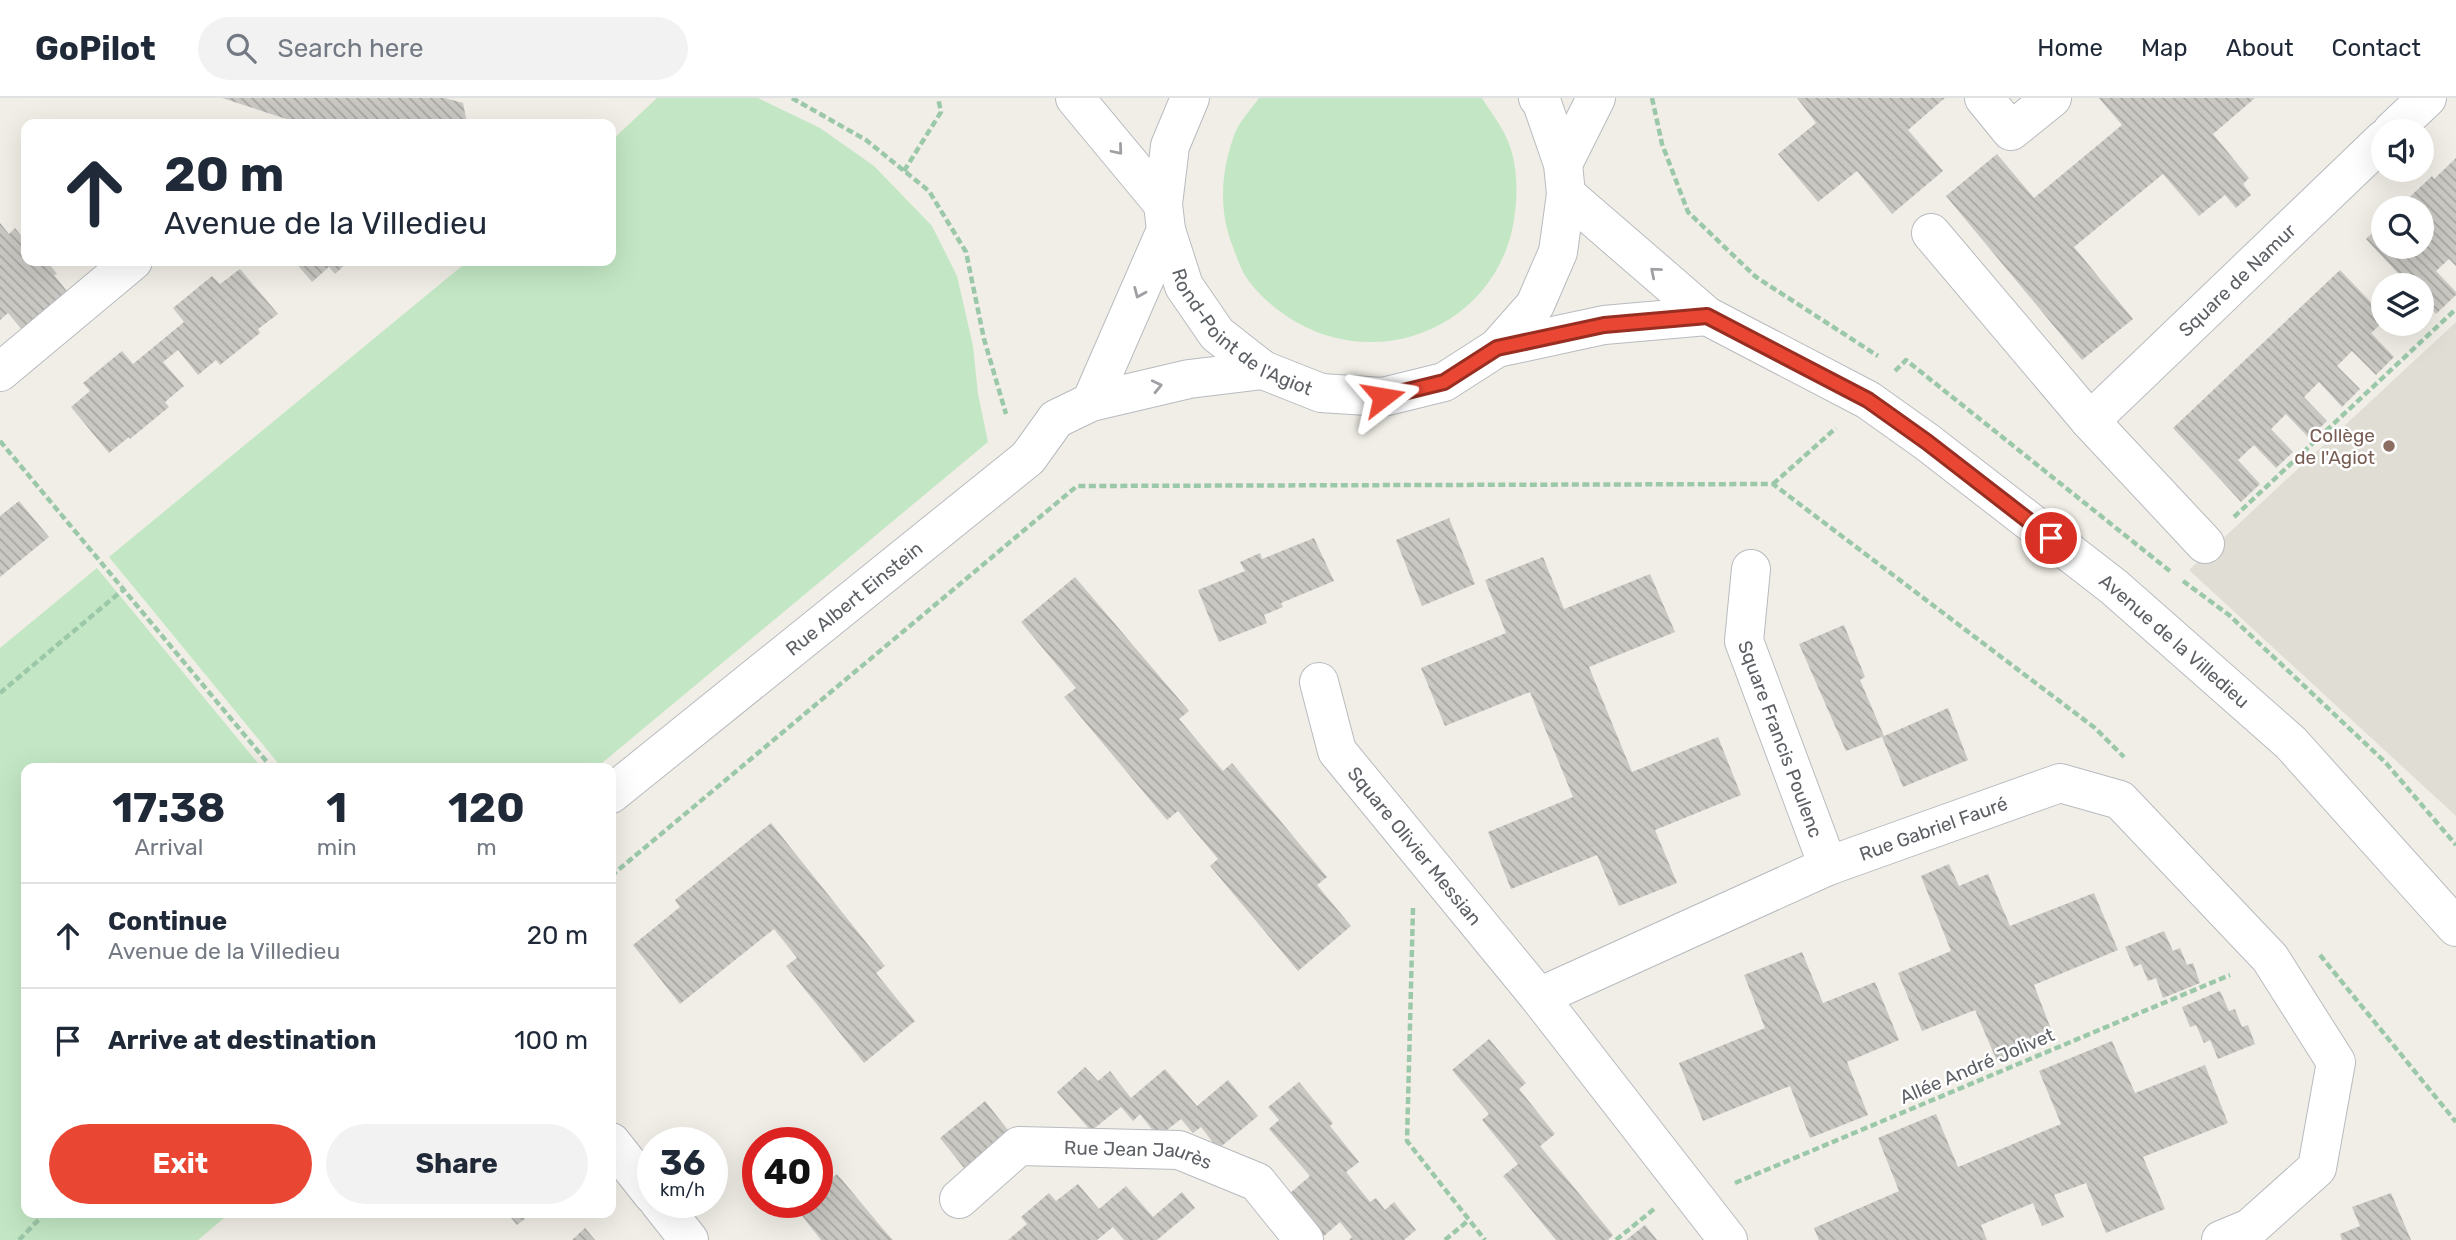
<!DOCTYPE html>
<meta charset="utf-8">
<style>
:root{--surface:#fff;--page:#f2f2f3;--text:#1f2937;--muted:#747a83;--line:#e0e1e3;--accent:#e94733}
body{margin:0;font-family:Rubik,sans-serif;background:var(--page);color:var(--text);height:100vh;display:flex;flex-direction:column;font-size:26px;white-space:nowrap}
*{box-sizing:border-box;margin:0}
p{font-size:23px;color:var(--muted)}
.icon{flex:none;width:38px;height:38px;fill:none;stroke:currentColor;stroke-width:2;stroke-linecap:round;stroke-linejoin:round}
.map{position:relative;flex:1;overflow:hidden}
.sheet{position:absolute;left:21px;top:665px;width:595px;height:455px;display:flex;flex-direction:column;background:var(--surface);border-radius:14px;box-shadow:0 7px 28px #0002}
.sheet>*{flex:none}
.guide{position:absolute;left:21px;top:21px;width:595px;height:147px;border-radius:14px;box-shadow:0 7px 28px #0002;background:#fff;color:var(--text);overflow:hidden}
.buttons{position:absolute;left:2371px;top:21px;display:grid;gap:14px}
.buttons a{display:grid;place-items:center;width:63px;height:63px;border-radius:50%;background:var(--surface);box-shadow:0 7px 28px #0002;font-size:35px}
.speed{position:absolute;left:637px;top:1029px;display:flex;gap:14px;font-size:35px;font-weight:700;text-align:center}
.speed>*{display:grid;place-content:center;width:91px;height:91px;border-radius:50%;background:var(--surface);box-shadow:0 7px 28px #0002;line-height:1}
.speed small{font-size:18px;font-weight:400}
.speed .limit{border:10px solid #d22;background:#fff;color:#111}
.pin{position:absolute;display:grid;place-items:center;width:60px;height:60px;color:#fff;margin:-30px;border:4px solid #fff;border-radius:50%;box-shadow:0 2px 7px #0007}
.me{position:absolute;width:77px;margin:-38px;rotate:76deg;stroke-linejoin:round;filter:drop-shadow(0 0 5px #0008)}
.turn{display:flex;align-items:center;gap:24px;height:147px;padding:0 28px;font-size:32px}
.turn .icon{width:91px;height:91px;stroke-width:2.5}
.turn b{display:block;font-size:49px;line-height:60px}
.eta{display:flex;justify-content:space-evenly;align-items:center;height:119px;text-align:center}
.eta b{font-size:42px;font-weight:700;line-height:49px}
.cta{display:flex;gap:14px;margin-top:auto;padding:14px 28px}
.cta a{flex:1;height:80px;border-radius:42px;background:var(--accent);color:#fff;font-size:28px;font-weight:700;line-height:80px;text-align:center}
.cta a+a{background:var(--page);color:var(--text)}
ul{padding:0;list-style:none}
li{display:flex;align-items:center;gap:21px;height:105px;padding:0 28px;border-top:2px solid var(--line)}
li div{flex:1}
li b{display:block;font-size:26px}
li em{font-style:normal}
header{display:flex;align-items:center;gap:42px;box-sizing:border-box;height:98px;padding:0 35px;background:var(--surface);border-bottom:2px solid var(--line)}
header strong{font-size:33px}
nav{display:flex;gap:38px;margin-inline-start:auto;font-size:24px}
.search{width:490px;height:63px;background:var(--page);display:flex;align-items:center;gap:18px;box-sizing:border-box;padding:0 24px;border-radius:38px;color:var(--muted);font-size:26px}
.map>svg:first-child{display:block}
.education{fill:#e0ddd4}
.grass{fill:#c3e7c4}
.building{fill:url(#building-back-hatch)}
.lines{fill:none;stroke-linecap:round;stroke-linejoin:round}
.minor-casing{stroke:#b8bbbf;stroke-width:40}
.path{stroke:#9cc8aa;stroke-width:4.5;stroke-dasharray:7 3.5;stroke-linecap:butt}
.minor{stroke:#fff;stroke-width:38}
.oneway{stroke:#9ea0a3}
.route-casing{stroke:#972e21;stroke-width:18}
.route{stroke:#e94733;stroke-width:12}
.education-dot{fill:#8d6e63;stroke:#fff;stroke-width:2.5}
.labels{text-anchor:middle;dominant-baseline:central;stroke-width:5;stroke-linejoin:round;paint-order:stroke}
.street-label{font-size:19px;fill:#5d6166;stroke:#fff}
.education-label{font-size:19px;fill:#785e54;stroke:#fff;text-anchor:end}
</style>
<header>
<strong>GoPilot</strong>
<div class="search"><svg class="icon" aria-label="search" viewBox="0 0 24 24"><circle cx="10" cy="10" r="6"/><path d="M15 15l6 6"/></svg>Search here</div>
<nav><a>Home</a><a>Map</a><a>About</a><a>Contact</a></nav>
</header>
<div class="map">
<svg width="2456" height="1142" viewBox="0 0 2456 1142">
<defs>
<pattern id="building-back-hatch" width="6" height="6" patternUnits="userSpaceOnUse" patternTransform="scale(1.75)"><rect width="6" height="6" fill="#cac8c3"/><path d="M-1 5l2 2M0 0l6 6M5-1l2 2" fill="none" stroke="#a7a6a2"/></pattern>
</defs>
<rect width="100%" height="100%" fill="#f0eee6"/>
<path class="education" d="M2456 224V718L2189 472Z"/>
<path class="grass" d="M657 0H758L820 30 874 68 932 128 957 178 973 248 978 296 988 344 596 670H282L109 459 468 163H611V43Z
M1259 0H1482C1490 13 1501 27 1507 41 1517 63 1518 91 1515 114 1504 220 1389 277 1296 224 1276 212 1255 195 1243 174 1239 166 1236 157 1233 149 1218 112 1221 72 1235 35 1240 23 1251 11 1259 0Z
M97 470 262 670H26V1115H230L198 1142H0V550Z"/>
<path class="building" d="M222 0H445L463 5 467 25 302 26Z
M1797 0H1945L1908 32 1943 73 1892 116 1857 73 1818 104 1778 56 1816 25Z
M2099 0H2255L2213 36 2249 80 2243 86 2251 97 2236 110 2225 97 2199 118 2163 76 2074 149 2133 221 2082 262 1946 98 1997 56 2034 100 2122 27Z
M2456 60V168L2449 161 2436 173 2456 194V197L2436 216 2422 201V187H2409L2366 141 2384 124V149H2422V110H2398L2432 78 2434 81Z
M0 125 9 136 15 130 26 144V163H47L57 176 54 177 70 197 25 235 8 215 0 222Z
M294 163H349L335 176 329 169 312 184Z
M240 171 278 216 258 231 260 235 220 267 216 262 198 277 178 252 163 264 184 288 165 304 169 309 130 341 129 339 109 355 71 309 90 293 83 285 122 253 133 266 184 224 173 210 212 178 220 186Z
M2340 172 2384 218V223L2371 235 2394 259 2376 277 2352 253 2337 268 2360 291 2342 309 2319 284 2304 299 2327 323 2309 340 2286 316 2271 331 2293 354 2276 370 2254 347 2238 362 2260 386 2241 404 2173 330Z
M19 403 49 439 0 479V418Z
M1449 420 1475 486 1422 508 1396 442Z
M1314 440 1334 483 1281 505 1283 509 1264 517 1267 525 1219 544 1198 492 1245 473 1240 464 1260 455 1262 461Z
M1543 459 1564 511 1650 476 1675 534 1589 569 1632 674 1718 639 1741 697 1655 732 1677 785 1619 808 1597 757 1511 791 1488 734 1573 699 1530 594 1445 628 1421 570 1506 535 1485 482Z
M1075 479 1189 613 1179 621 1223 673 1232 665 1327 779 1317 787 1351 828 1298 873 1210 768 1218 761 1178 713 1167 722 1064 599 1076 590 1021 524Z
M1844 527 1865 579 1860 582 1884 638 1846 653 1799 546Z
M1948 610 1968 662 1903 689 1882 639Z
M771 725 885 868 876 875 915 923 864 965 786 868 797 860 774 831 680 906 633 847 680 809 675 802Z
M1949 766 1959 788 1988 776 2010 828 2094 795 2118 852 2034 887 2054 939 1997 963 1975 912 1922 933 1898 875 1951 853 1921 778Z
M2164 833 2173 853 2180 850 2187 867 2193 865 2200 885 2163 900 2156 880 2148 883 2141 866 2134 869 2125 849Z
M1802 854 1823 905 1875 884 1899 942 1847 964 1868 1017 1810 1040 1790 988 1703 1023 1679 965 1765 930 1744 877Z
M2220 893 2229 913 2235 911 2242 929 2248 927 2255 946 2218 961 2210 942 2204 945 2196 927 2190 929 2182 909Z
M1489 941 1526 985 1519 991 1555 1036 1540 1048 1613 1137 1608 1142H1556L1503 1078 1518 1066 1482 1022 1489 1016 1452 972Z
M2112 943 2135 995 2205 967 2228 1025 2143 1059 2165 1111 2106 1135 2086 1085 2054 1097 2064 1119 2042 1128 2033 1105 1981 1127 1987 1142H1819L1814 1130 1899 1093 1878 1040 1936 1016 1958 1069 2061 1026 2039 973Z
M1085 969 1098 983 1110 973 1131 1000 1165 971 1197 1008 1228 982 1258 1018 1218 1051 1201 1029 1193 1035 1181 1021 1158 1039 1140 1016 1133 1023 1121 1009 1091 1033 1057 994Z
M1299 984 1333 1025 1330 1028 1359 1064 1346 1074 1370 1104 1376 1100 1385 1112 1394 1104 1416 1132 1404 1142H1349L1352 1139 1340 1124 1324 1138 1289 1096 1310 1078 1269 1031 1279 1022 1268 1009Z
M985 1003 1008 1032 964 1070 940 1040Z
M837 1076 883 1131 893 1142H821L796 1110 803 1104H817V1092Z
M1078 1086 1099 1111 1126 1088 1153 1119 1182 1094 1195 1110 1157 1142H1124L1113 1129 1097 1142H1008L1027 1126 1021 1119 1049 1095 1056 1103Z
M2391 1095 2411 1142H2342L2340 1136 2360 1128 2352 1109Z
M507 1115H532L517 1127Z
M1645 1127 1657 1142H1626Z
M585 1130 595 1142H572Z"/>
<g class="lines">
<g class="minor-casing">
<g id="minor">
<path d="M1075 0 1163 106"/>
<path id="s1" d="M1190 0 1170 48 1163 106 1166 132 1184 188 1217 236 1263 272 1321 295 1383 299 1444 284 1497 250 1535 207 1558 154 1566 96 1563 66 1542 5 1538 0"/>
<path d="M1984 0 2011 33 2052 0"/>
<path d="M2392 33 2427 0"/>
<path d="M1563 66 1596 0"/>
<path id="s2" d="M1566 96 1707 218 1868 302 1927 344 2114 489 2291 645 2456 829"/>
<path id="s3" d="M1931 135 2090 323 2384 41"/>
<path d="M1497 250 1604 227 1707 218"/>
<path d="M0 274 133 163"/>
<path d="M1091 304 1166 132"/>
<path d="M2090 323 2205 446"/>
<path id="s4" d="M1751 471 1744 543 1828 768"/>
<path id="s5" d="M1319 584 1337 653 1539 899"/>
<path id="s6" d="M611 696 1028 360 1056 321 1091 304 1189 281 1263 272"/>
<path d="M611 1044 653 1097"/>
<path id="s7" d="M959 1101 1019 1048 1179 1052 1257 1084 1304 1142"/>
<path d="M659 1104 689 1142"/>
<path id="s8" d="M1728 1142 1539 899 1828 768 2060 685 2120 702 2270 860 2336 964 2317 1070 2250 1130 2221 1142"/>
</g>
</g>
<path class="path" d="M792 0 866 42 929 93 966 154 984 241 1006 316
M1652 0 1662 46 1688 114 1756 179 1878 258
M904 73 941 14 938 0
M1895 273 1906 262 2171 474
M0 343 272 670
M1773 386 1836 330
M2234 419 2456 211
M2183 483 2229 517 2386 665 2456 747
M0 595 124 491
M611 778 1077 388 1773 386 2095 630 2124 659
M1413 810 1407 1043 1485 1142
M2320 857 2456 1024
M1735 1085 2230 877
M19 1142 45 1115
M1445 1142 1469 1122
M1616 1142 1654 1111"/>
<use href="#minor" class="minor"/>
</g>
<defs><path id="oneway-chevron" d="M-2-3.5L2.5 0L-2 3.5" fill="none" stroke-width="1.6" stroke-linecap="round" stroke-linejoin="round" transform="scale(1.75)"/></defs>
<g class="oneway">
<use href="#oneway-chevron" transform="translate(1118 52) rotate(50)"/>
<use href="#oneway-chevron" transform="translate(1655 174) rotate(-140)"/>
<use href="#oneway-chevron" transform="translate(1139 195) rotate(113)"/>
<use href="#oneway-chevron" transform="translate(1157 288) rotate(-13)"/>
</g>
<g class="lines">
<g class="route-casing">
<path id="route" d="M1383 299 1444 284 1497 250 1604 227 1707 218 1868 302 1927 344 2051 440"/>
</g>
<use href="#route" class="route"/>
</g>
<circle class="education-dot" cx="2389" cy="348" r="7"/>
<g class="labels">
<g class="street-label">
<text stroke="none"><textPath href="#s3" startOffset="450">Square de Namur</textPath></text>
<text stroke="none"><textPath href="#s1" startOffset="271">Rond-Point de l'Agiot</textPath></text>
<text stroke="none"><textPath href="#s6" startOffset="312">Rue Albert Einstein</textPath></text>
<text stroke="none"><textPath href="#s2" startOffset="758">Avenue de la Villedieu</textPath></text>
<text stroke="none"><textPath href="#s4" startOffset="177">Square Francis Poulenc</textPath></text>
<text stroke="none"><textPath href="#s8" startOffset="737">Rue Gabriel Fauré</textPath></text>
<text stroke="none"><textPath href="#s5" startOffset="194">Square Olivier Messian</textPath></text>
<text transform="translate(1977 968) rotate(-23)">Allée André Jolivet</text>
<text stroke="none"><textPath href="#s7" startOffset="200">Rue Jean Jaurès</textPath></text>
</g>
<g class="education-label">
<text x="2375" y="337">Collège<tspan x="2375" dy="22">de l'Agiot</tspan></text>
</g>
</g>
</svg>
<div class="buttons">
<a><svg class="icon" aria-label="sound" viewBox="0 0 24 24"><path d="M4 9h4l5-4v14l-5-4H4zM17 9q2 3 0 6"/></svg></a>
<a><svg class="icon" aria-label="search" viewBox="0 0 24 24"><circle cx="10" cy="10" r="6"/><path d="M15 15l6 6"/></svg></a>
<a><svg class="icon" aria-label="layers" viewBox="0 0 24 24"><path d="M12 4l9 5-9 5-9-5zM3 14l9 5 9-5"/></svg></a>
</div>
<div class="speed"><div>36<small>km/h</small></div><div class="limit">40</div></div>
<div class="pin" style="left:2051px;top:440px;background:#d93025"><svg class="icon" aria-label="arrive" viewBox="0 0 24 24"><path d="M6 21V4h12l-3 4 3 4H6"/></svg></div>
<svg class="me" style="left:1383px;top:299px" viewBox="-20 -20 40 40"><path d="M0-17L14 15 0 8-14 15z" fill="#e94733" stroke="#fff" stroke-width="4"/></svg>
<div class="guide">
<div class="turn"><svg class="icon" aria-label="ahead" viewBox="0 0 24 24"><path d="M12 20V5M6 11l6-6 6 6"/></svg><div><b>20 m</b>Avenue de la Villedieu</div></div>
</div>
<section class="sheet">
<div class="eta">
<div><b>17:38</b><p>Arrival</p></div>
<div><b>1</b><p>min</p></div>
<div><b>120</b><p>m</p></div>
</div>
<ul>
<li><svg class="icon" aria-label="ahead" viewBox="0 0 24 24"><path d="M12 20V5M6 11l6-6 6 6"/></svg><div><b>Continue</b><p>Avenue de la Villedieu</p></div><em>20 m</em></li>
<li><svg class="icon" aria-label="arrive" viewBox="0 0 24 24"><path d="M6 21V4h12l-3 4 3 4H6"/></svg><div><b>Arrive at destination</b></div><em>100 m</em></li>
</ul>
<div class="cta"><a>Exit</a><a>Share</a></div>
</section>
</div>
